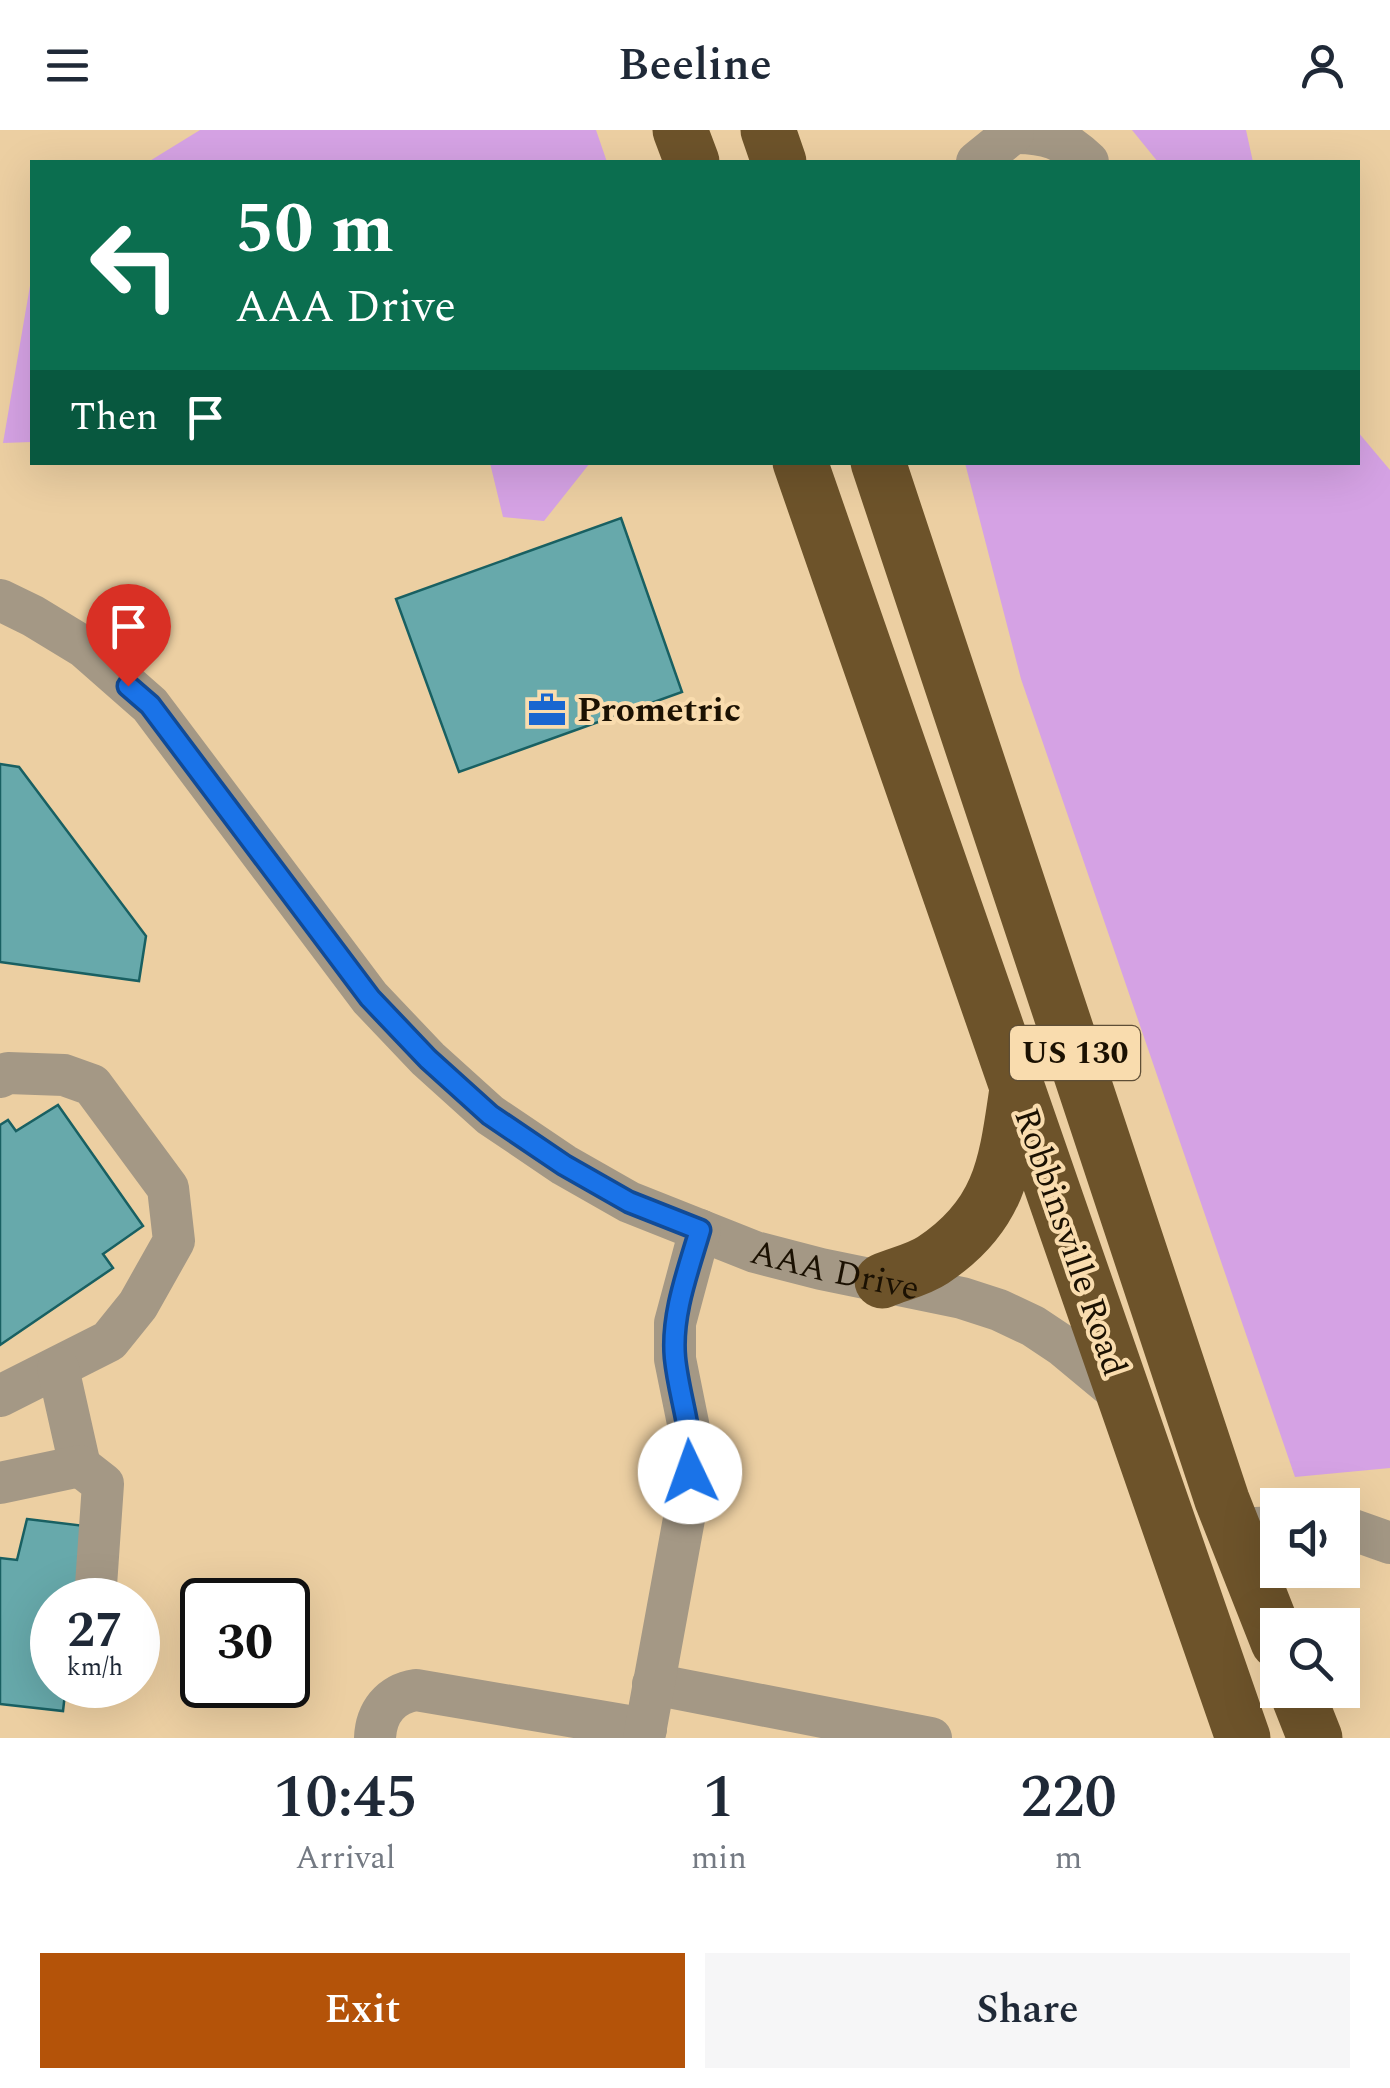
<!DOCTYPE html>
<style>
:root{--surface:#fff;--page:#f6f6f7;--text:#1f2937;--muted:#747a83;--accent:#b45309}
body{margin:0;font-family:Spectral,serif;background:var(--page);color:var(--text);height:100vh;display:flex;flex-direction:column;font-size:38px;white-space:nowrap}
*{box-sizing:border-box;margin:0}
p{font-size:32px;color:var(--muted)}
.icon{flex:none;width:55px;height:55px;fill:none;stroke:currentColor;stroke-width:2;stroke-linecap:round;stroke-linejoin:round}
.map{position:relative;height:1608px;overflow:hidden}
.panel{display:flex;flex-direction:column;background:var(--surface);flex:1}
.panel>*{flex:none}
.banner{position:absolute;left:30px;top:30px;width:1330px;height:305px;border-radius:0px;box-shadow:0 10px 40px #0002;background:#0b6e4f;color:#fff;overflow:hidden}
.fabs{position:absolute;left:1260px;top:1358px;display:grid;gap:20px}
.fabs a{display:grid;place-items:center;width:100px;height:100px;border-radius:0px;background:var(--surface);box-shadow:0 10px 40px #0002;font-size:50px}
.speed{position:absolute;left:30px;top:1448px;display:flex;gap:20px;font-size:50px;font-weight:700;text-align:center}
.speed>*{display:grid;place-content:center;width:130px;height:130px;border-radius:50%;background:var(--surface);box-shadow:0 10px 40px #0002;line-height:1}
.speed small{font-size:25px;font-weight:400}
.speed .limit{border:5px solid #111;border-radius:15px;background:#fff;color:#111}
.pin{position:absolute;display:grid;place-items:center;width:85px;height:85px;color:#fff;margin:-102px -42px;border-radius:50% 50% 50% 0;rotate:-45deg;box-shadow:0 0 10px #0007}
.pin .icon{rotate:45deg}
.me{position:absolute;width:110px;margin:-55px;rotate:357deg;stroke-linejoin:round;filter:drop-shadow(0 0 8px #0008)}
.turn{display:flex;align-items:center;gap:35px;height:210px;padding:0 40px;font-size:45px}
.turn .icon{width:130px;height:130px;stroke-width:2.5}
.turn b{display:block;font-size:70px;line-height:85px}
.then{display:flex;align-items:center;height:95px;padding:0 40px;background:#0003;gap:20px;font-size:38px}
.eta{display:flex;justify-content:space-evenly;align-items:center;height:170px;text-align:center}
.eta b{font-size:60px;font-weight:600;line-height:70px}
.primary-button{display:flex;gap:20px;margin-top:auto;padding:20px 40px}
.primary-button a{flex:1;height:115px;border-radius:0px;background:var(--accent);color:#fff;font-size:40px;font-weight:600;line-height:115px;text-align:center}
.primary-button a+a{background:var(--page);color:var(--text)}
header{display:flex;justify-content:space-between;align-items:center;height:130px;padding:0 40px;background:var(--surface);font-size:45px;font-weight:600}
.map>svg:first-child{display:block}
.green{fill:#d5a2e4}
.building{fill:#67a9ab;stroke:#196062;stroke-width:2.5}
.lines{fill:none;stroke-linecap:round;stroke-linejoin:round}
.minor{stroke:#a49885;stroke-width:42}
.highway{stroke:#6d532a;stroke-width:55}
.route-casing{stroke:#114b97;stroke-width:25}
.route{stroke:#1a73e8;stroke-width:18}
.labels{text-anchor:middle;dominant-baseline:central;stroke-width:8;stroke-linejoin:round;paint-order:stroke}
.shield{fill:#f9dcae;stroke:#5e4e36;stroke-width:2.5}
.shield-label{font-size:32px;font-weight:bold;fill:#1b1102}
.poi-label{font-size:35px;font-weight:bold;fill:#1b1102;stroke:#f9dcae;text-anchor:start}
.street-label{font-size:35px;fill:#1b1102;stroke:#f9dcae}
</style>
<header><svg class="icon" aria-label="menu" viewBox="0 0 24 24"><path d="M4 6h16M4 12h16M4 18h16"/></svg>Beeline<svg class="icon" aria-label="person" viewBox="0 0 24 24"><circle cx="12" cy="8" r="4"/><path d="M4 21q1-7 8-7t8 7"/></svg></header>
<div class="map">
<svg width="1390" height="1608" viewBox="0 0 1390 1608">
<rect width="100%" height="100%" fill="#eccfa2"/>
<path class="green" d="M200 0H596L607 32H148Z
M1132 0H1246L1253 32H1158Z
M32 144V312L3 313Z
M1358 302 1390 340V1338L1295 1347 1021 549 965 333 1358 332Z
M490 333V332L590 333 544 391 503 387Z"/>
<path class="building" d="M621 388 682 562 459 642 396 469Z
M0 634 19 637 146 806 139 851 0 832Z
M58 975 143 1096 103 1124 113 1138 0 1215V995L8 990 16 1001Z
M27 1389 85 1396 76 1470H52V1555H66L63 1581 0 1574V1428L17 1430Z"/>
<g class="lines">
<g class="minor">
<path d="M1013 3C1047 3 1063 8 1088 32"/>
<path d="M977 32 1013 3 1011 0"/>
<path id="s1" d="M0 470 33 486 84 517 150 575 370 868 428 929 490 985 564 1035 629 1072 755 1122 821 1139 962 1168 999 1180 1033 1196 1063 1216 1122 1265"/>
<path d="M0 947 8 943 64 945 92 955 168 1058 174 1111 138 1175 109 1211 0 1266"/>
<path d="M58 1238 80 1336"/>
<path d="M0 1353 80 1336 103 1354 95 1470"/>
<path d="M1342 1396 1390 1413"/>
<path d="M1233 1399 1278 1397"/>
<path d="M653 1554 931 1608"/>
<path d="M375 1608C376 1583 390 1564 416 1560L646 1599"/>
<path d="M644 1608 688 1367 693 1318 675 1229V1193L700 1100"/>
</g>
<path class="highway" d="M680 0 692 32
M768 0 779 32
M800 332 1243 1608
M878 332 1222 1370 1278 1512
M882 1151C898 1144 918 1140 933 1130 1001 1085 1006 1034 1017 959
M1296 1560 1315 1608"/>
</g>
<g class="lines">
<g class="route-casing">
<path id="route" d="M128 556 150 575 370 868 428 929 490 985 564 1035 629 1072 700 1100C688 1141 671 1185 675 1228 679 1268 694 1303 690 1342"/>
</g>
<use href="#route" class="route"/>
</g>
<defs>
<g id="office-bare" transform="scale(3)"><path d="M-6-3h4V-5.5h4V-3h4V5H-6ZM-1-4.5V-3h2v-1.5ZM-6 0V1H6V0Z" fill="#1966d0" stroke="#f9dcae" stroke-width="2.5" paint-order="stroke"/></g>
</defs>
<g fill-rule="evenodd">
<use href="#office-bare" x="547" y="580"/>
</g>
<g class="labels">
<rect class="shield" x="1010" y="896" width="130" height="54" rx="8"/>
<g class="shield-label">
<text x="1075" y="923">US 130</text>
</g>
<g class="poi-label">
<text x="577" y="580">Prometric</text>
</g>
<g class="street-label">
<text transform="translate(1070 1112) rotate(71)">Robbinsville Road</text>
<text stroke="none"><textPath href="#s1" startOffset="1100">AAA Drive</textPath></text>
</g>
</g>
</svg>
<div class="fabs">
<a><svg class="icon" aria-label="sound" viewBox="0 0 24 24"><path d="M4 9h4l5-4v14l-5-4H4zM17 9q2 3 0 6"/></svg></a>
<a><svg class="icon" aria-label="search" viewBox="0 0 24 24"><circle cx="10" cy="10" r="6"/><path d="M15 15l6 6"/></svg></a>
</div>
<div class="speed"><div>27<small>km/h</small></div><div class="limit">30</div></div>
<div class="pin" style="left:128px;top:556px;background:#d93025"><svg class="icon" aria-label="arrive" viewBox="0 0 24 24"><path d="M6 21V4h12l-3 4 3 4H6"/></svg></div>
<svg class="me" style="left:690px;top:1342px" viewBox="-20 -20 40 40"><circle r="19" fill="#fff"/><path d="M0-13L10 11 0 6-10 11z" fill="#1a73e8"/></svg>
<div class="banner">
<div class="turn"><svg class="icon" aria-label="left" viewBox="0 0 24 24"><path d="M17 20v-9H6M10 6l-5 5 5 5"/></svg><div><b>50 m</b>AAA Drive</div></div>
<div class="then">Then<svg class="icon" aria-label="arrive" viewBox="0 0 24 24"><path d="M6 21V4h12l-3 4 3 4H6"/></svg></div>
</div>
</div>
<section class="panel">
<div class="eta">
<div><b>10:45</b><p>Arrival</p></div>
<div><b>1</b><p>min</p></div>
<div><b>220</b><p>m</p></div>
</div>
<div class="primary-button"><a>Exit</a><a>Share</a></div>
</section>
